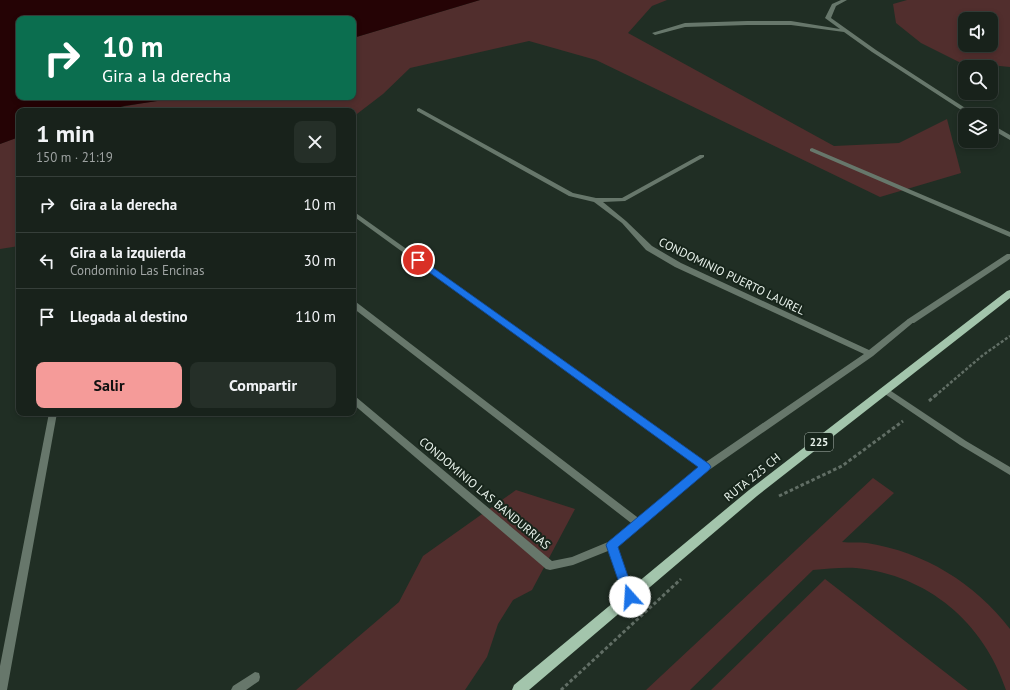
<!DOCTYPE html>
<html lang="es">
<meta charset="utf-8">
<style>
:root{--surface:#18221b;--page:#252f28;--text:#f1f3f6;--muted:#9fa4a3;--line:#363f3a;--accent:#f59b99}
body{margin:0;font-family:"PT Sans",sans-serif;background:var(--page);color:var(--text);height:100vh;display:flex;flex-direction:column;font-size:15px;white-space:nowrap}
*{box-sizing:border-box;margin:0}
p{font-size:13px;color:var(--muted)}
.icon{flex:none;width:22px;height:22px;fill:none;stroke:currentColor;stroke-width:2;stroke-linecap:round;stroke-linejoin:round}
.map{position:relative;flex:1;overflow:hidden}
.sheet{position:absolute;left:16px;top:108px;width:340px;height:308px;display:flex;flex-direction:column;background:var(--surface);border-radius:8px;box-shadow:0 2px 6px #0003,0 0 0 1px var(--line)}
.sheet>*{flex:none}
.guide{position:absolute;left:16px;top:16px;width:340px;height:84px;border-radius:8px;box-shadow:0 2px 6px #0003,0 0 0 1px var(--line);background:#0b6e4f;color:#fff;overflow:hidden}
.buttons{position:absolute;left:958px;top:12px;display:grid;gap:8px}
.buttons a{display:grid;place-items:center;width:40px;height:40px;border-radius:8px;background:var(--surface);box-shadow:0 2px 6px #0003,0 0 0 1px var(--line);font-size:20px}
.pin{position:absolute;display:grid;place-items:center;width:34px;height:34px;color:#fff;margin:-17px;border:2px solid #fff;border-radius:50%;box-shadow:0 1px 4px #0007}
.me{position:absolute;width:44px;margin:-22px;rotate:341deg;stroke-linejoin:round;filter:drop-shadow(0 0 3px #0008)}
.turn{display:flex;align-items:center;gap:14px;height:84px;padding:0 20px;font-size:18px}
.turn .icon{width:52px;height:52px;stroke-width:2.5}
.turn b{display:block;font-size:28px;line-height:34px}
.round{display:grid;place-items:center;flex:none;width:42px;height:42px;border-radius:8px;background:var(--page)}
.head{display:flex;align-items:center;justify-content:space-between;height:68px;padding:0 20px}
h1{font-size:24px;font-weight:800;line-height:30px}
.cta{display:flex;gap:8px;margin-top:auto;padding:8px 20px}
.cta a{flex:1;height:46px;border-radius:8px;background:var(--accent);color:#111;font-size:16px;font-weight:800;line-height:46px;text-align:center}
.cta a+a{background:var(--page);color:var(--text)}
ul{padding:0;list-style:none}
li{display:flex;align-items:center;gap:12px;height:56px;padding:0 20px;border-top:1px solid var(--line)}
li div{flex:1}
li b{display:block;font-size:15px}
li em{font-style:normal}
.map>svg:first-child{display:block}
.green{fill:#512e2d;fill-rule:evenodd}
.water{fill:#250305}
.lines{fill:none;stroke-linecap:round;stroke-linejoin:round}
.path-far1{stroke:#616e65;stroke-width:2.5;stroke-dasharray:3 2;stroke-linecap:butt}
.path{stroke:#616e65;stroke-width:3;stroke-dasharray:3.5 2.5;stroke-linecap:butt}
.service{fill:#67776b;fill-rule:evenodd}
.minor{fill:#67776b;fill-rule:evenodd}
.primary{fill:#a3c5ac;fill-rule:evenodd}
.route{fill:#1a73e8;stroke:#114b97}
.labels{text-anchor:middle;dominant-baseline:central;stroke-width:4;stroke-linejoin:round;paint-order:stroke}
.shield{fill:#17251b;stroke:#a9b4ad;stroke-width:1}
.shield-label{font-size:11px;font-weight:bold;fill:#e8f2eb}
.street-label{font-size:12px;fill:#e8f2eb;stroke:#17251b}
</style>
<div class="map">
<svg width="1010" height="690" viewBox="0 0 1010 690">
<rect width="100%" height="100%" fill="#202e24"/>
<path class="green" d="M480 0H667L652 6 628 33 834 146 899 143 947 119 961 173 880 197 596 60 529 41 410 68 383 94 353 117V111H107C186 89 272 97 353 97V38Z
M907 0H1010V67L959 62 921 43 896 23 893 4ZM965 19H991V45H965Z
M19 137V246L0 249V144Z
M873 478 894 493 842 542C850 543 859 542 867 543 924 552 975 583 1010 629V690H1006C984 623 928 575 856 568 842 567 827 569 813 570L690 690H646Z
M516 490 575 509 532 590 513 600 498 624 487 657 465 690H296L399 602 423 556Z
M825 579 968 690H711Z"/>
<path class="water" d="M0 0H480L353 38V19H19V97H184L124 106 107 111H19V137L0 144Z"/>
<g class="lines">
<path class="path-far1" d="M935 396 983 355 1010 336"/>
<path class="path" d="M929 401 936 395
M779 496 842 466 903 421
M561 690 681 579"/>
<path class="service" d="M841 0H847L836 6 831 18 876 50 976 115H969L872 52 844 32 791 25H747L685 27 655 35 652 33 685 23 747 21H791L840 29 825 18 832 4Z
M991 124 1010 135V140L991 129Z
M812 148 1010 232V237L810 151V149Z
M1007 254H1010V259L914 323H908L907 321 908 319Z
M353 301 356 302 641 520 643 523 641 526 638 527 635 526 353 308Z
M885 387 966 441 1010 467V475L960 445 882 392 881 390 882 388Z
M49 413H57L7 690H0V666Z
M255 672 259 673 260 677 259 681 246 690H231L233 686Z"/>
<path class="minor" d="M419 108 573 193 596 198H622L700 155H704V157L625 201 603 202 626 221 652 246 681 263 869 350 908 319H914L915 321 873 356 709 470 616 546 635 597 634 600 630 602 626 600 608 551 573 565 550 570 546 569 353 404V396L356 397 552 561 572 557 608 542 699 467 353 216V211L706 462 864 354 675 267 646 250 622 223 594 202 569 196 417 111V109Z"/>
<path class="primary" d="M1010 290V298L757 496 529 690H512L514 685 749 490 1007 291Z"/>
</g>
<path class="route" d="M418 257 709 464 711 467 709 470 618 547 635 597 634 600 630 602 625 600 606 545 608 542 698 467 415 262V258Z"/>
<g class="labels">
<rect class="shield" x="805" y="433" width="28" height="18" rx="3"/>
<g class="shield-label">
<text x="819" y="442">225</text>
</g>
<g class="street-label">
<text transform="translate(732 276) rotate(26)">CONDOMINIO PUERTO LAUREL</text>
<text transform="translate(752 477) rotate(-39)">RUTA 225 CH</text>
<text transform="translate(485 493) rotate(40)">CONDOMINIO LAS BANDURRIAS</text>
</g>
</g>
</svg>
<div class="buttons">
<a><svg class="icon" aria-label="sound" viewBox="0 0 24 24"><path d="M4 9h4l5-4v14l-5-4H4zM17 9q2 3 0 6"/></svg></a>
<a><svg class="icon" aria-label="search" viewBox="0 0 24 24"><circle cx="10" cy="10" r="6"/><path d="M15 15l6 6"/></svg></a>
<a><svg class="icon" aria-label="layers" viewBox="0 0 24 24"><path d="M12 4l9 5-9 5-9-5zM3 14l9 5 9-5"/></svg></a>
</div>
<div class="pin" style="left:418px;top:260px;background:#d93025"><svg class="icon" aria-label="arrive" viewBox="0 0 24 24"><path d="M6 21V4h12l-3 4 3 4H6"/></svg></div>
<svg class="me" style="left:630px;top:597px" viewBox="-20 -20 40 40"><circle r="19" fill="#fff"/><path d="M0-13L10 11 0 6-10 11z" fill="#1a73e8"/></svg>
<div class="guide">
<div class="turn"><svg class="icon" aria-label="right" viewBox="0 0 24 24"><path d="M7 20v-9h11M14 6l5 5-5 5"/></svg><div><b>10 m</b>Gira a la derecha</div></div>
</div>
<section class="sheet">
<div class="head"><div><h1>1 min</h1><p>150 m · 21:19</p></div><a class="round"><svg class="icon" aria-label="close" viewBox="0 0 24 24"><path d="M6 6l12 12M18 6L6 18"/></svg></a></div>
<ul>
<li><svg class="icon" aria-label="right" viewBox="0 0 24 24"><path d="M7 20v-9h11M14 6l5 5-5 5"/></svg><div><b>Gira a la derecha</b></div><em>10 m</em></li>
<li><svg class="icon" aria-label="left" viewBox="0 0 24 24"><path d="M17 20v-9H6M10 6l-5 5 5 5"/></svg><div><b>Gira a la izquierda</b><p>Condominio Las Encinas</p></div><em>30 m</em></li>
<li><svg class="icon" aria-label="arrive" viewBox="0 0 24 24"><path d="M6 21V4h12l-3 4 3 4H6"/></svg><div><b>Llegada al destino</b></div><em>110 m</em></li>
</ul>
<div class="cta"><a>Salir</a><a>Compartir</a></div>
</section>
</div>
